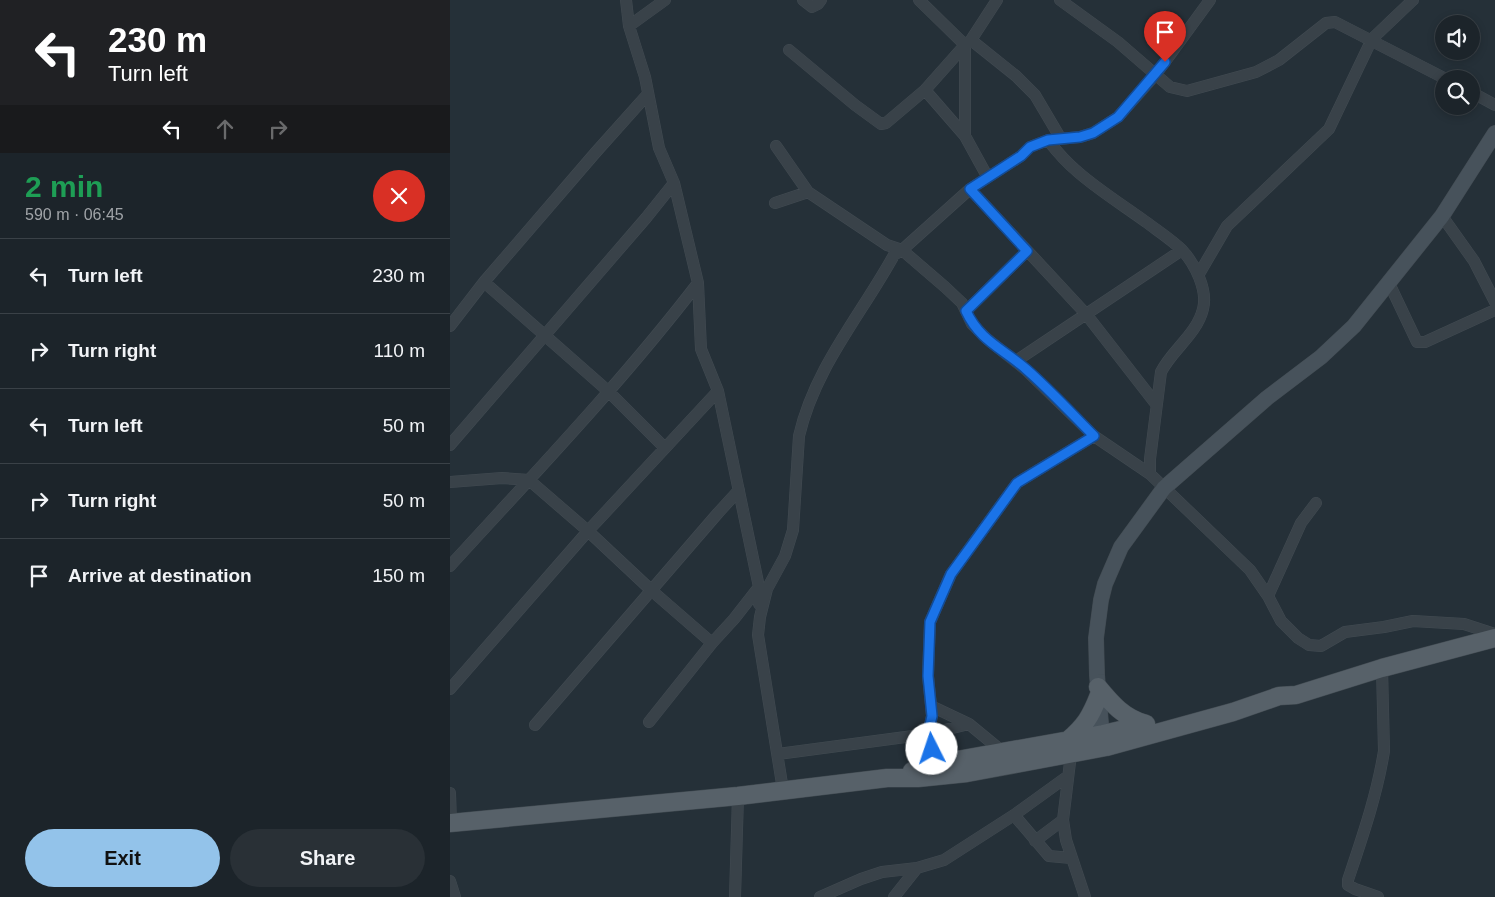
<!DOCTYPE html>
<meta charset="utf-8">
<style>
:root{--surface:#1c242a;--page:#293036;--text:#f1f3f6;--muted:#a0a4a8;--line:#3a4147;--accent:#93c3ea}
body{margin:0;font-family:Arial,sans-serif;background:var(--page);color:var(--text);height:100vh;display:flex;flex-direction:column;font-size:19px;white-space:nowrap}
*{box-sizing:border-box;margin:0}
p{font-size:16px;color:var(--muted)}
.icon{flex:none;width:28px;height:28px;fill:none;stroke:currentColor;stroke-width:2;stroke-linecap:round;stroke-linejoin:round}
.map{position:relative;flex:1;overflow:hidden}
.sheet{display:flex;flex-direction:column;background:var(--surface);width:450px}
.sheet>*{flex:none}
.top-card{background:#202124;color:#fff;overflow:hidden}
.tools{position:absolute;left:985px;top:15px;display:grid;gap:10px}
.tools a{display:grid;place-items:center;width:45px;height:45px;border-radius:50%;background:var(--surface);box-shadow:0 2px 8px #0003,0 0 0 1px var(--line);font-size:25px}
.pin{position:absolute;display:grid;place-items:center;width:42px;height:42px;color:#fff;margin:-51px -21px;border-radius:50% 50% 50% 0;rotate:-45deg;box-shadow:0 0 5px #0007}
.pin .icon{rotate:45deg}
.me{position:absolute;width:55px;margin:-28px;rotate:356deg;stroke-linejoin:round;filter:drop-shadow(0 0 4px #0008)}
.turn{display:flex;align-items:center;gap:18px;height:105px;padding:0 25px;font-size:22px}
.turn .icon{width:65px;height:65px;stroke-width:2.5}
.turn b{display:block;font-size:35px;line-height:42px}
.lanes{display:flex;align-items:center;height:48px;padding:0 25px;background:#0003;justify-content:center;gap:25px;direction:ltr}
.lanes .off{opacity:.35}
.round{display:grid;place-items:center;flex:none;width:52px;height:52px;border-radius:26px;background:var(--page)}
.summary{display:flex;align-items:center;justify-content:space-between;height:85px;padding:0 25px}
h1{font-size:30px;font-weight:700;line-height:38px;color:#1e9e55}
.cta{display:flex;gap:10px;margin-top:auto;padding:10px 25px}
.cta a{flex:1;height:58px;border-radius:30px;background:var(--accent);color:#111;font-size:20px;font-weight:700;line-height:58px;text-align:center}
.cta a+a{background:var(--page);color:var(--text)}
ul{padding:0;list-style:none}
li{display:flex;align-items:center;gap:15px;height:75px;padding:0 25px;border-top:1px solid var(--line)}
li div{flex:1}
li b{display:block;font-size:19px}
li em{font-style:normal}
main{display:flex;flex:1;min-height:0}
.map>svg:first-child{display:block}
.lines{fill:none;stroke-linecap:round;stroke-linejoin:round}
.street-casing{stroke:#424b52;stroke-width:12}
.secondary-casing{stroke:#424b52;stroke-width:16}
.primary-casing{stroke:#424b52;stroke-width:19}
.street{stroke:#394249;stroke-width:11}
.secondary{stroke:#47525b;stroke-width:15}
.primary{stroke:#576169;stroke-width:18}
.route-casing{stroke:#114b97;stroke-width:12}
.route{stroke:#1a73e8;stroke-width:9}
</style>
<main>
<section class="sheet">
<div class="top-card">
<div class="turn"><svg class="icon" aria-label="left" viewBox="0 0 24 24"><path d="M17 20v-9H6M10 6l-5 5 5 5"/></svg><div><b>230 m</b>Turn left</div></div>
<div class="lanes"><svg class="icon" aria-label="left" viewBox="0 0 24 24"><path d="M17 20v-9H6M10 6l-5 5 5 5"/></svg><svg class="icon off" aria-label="ahead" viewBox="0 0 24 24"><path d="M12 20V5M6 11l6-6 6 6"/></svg><svg class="icon off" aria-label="right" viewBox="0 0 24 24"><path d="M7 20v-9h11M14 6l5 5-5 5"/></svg></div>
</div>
<div class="summary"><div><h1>2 min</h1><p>590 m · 06:45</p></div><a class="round" style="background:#d93025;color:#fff"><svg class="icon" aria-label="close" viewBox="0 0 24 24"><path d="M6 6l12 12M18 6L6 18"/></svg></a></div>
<ul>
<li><svg class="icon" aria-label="left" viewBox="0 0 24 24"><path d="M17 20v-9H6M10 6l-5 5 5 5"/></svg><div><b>Turn left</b></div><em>230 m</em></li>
<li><svg class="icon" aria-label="right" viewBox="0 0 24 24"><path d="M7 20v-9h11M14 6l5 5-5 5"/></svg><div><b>Turn right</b></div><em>110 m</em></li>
<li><svg class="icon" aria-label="left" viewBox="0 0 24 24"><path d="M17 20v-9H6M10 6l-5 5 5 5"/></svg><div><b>Turn left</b></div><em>50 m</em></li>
<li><svg class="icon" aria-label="right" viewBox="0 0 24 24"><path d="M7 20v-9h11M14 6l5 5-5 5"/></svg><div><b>Turn right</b></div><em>50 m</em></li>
<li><svg class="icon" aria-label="arrive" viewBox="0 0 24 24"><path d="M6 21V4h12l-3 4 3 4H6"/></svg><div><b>Arrive at destination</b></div><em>150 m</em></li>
</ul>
<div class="cta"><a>Exit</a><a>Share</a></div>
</section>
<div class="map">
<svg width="1045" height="897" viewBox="0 0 1045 897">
<rect width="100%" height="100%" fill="#253038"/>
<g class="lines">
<g class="street-casing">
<path id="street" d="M176 0 179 26
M215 0 179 26 195 77 209 148 224 183 248 283 251 349 268 391 309 587V604
M353 0 362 7 368 4 371 0
M469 0 515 45 475 90
M610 0 668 42 720 87 737 91 806 72 829 60 876 23 885 22 996 79
M521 40 566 76 585 95 611 139
M339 50 405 105 431 124 436 123 475 90 515 136
M1021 92 1045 105
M598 140C607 152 617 163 629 173 650 191 674 206 696 222 708 231 722 240 732 250 745 264 758 290 753 309 747 334 722 350 711 372L700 459V474
M326 146 358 192 437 245 452 250 495 287 512 303 522 324 537 339 575 369 644 436 700 474 800 570 818 596 831 621 848 638 859 645 871 646 895 632 934 627 963 621 1014 624 1045 634
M537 176 515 136V45L521 40 547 0
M520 189 636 314 706 404
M325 203 358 192
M992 216 1024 261 1045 302
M749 274 777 226 879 129 922 39 963 0
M938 281 967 342H975L1045 310
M34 282 158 391 214 447
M516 311 577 251
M0 326 34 282 146 152 197 95
M566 361 732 250
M0 445 196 218 224 183
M0 482 52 478 79 480 138 531 201 590 262 643
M0 566C84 474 172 382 248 283
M818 596 851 523 866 503
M0 689 138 531 268 391
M481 706 519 724
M199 722 262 643 284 619 309 587
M85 725 268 513 289 490
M328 754 478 734 519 724 553 752
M621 754 613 820 616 840 635 897
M485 764 478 734 482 716 478 676 480 622 501 574 567 483 644 436
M333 790 308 635 310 617 317 589 335 556 343 530 349 436C365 367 411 315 444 255L452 250 520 189 571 156 580 147 598 140 630 137 643 133 668 117 706 74 760 0
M0 793 1 823
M564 815 599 856 621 858
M585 841 613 820
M0 881 5 897
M285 897 288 796
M370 897 411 879 432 872 467 868 494 860 564 815 618 776
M444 897 467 868
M928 897 905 889 898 885V880C912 838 927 795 934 751L932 668"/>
</g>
<g class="secondary-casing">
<path id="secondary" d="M655 744 651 724 647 675 646 638 651 600 655 584 671 547 714 488 817 398 871 357 904 326 992 216 1045 133"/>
</g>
<g class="primary-casing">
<path id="primary" d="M648 687C662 704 674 718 696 724
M617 741C635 726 641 716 649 695
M462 771 485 764 653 734 684 727
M0 823 288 796 437 778H468L517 773 656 747 783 712 829 696 846 695 932 668 1045 638"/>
</g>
<use href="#street" class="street"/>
<use href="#secondary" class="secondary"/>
<use href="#primary" class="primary"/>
</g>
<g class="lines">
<g class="route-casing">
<path id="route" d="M482 749 478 734 482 716 478 676 480 622 501 574 567 483 644 436C622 414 600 390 576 369 552 348 530 341 516 311L577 251 520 189 571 156 580 147 598 140 630 137 643 133 668 117 715 62"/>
</g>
<use href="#route" class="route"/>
</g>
</svg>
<div class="tools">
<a><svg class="icon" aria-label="sound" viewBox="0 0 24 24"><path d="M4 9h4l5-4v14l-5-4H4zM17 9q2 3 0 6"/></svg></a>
<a><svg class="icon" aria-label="search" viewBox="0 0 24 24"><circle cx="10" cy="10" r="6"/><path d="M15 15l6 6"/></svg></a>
</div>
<div class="pin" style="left:715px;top:62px;background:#d93025"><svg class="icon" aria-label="arrive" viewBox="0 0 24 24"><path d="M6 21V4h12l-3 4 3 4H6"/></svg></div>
<svg class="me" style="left:482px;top:749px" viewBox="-20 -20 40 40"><circle r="19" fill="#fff"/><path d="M0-13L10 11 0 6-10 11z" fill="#1a73e8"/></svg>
</div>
</main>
